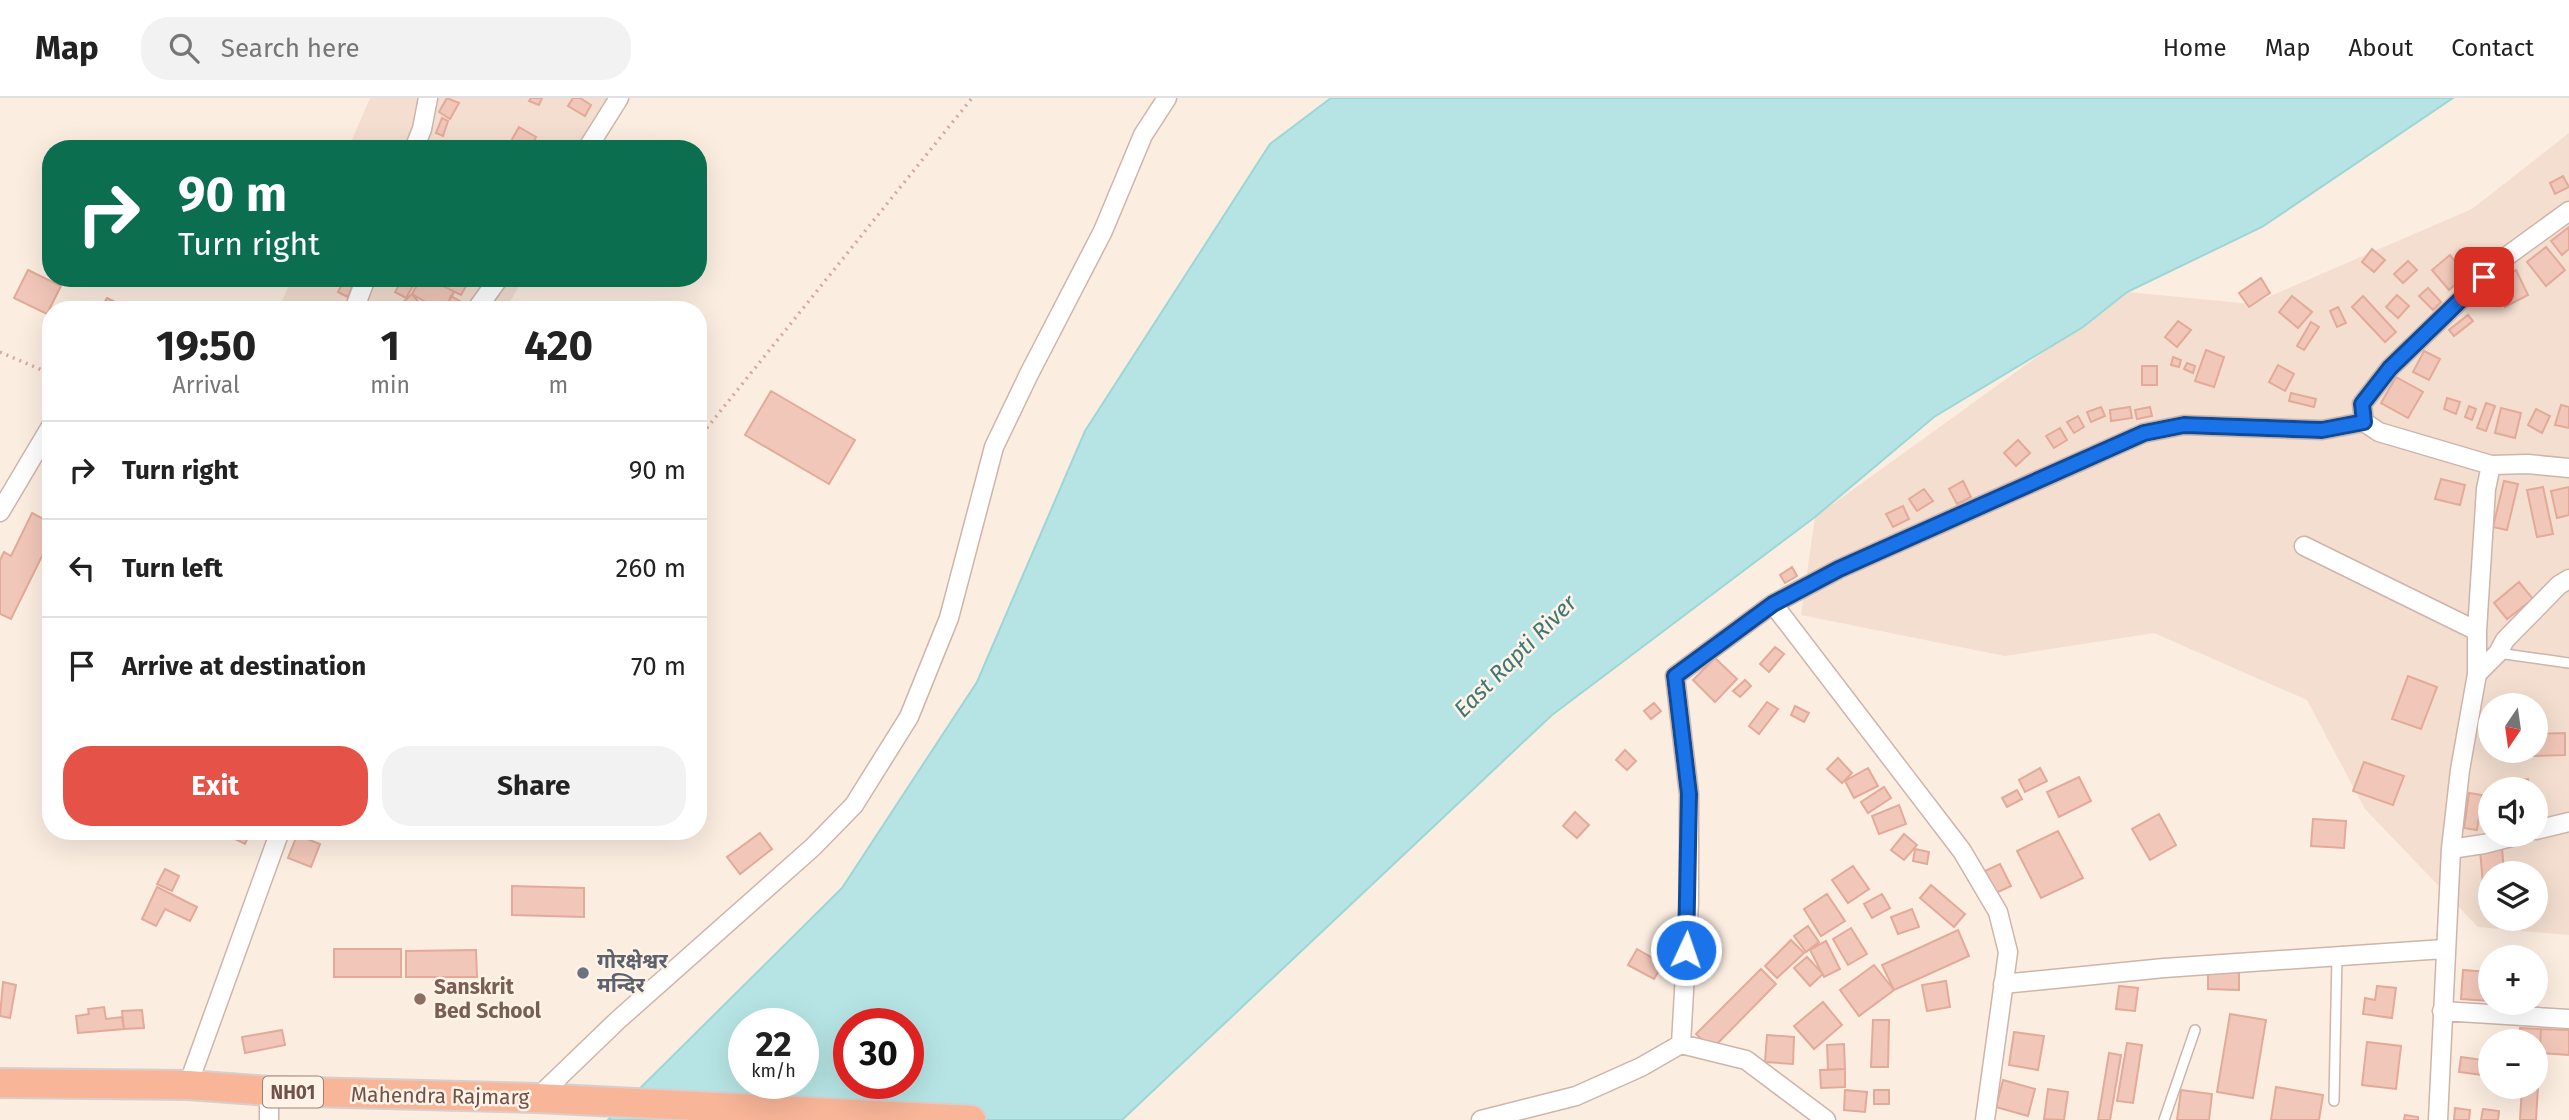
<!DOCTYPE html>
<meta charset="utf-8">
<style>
:root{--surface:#fff;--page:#f2f2f2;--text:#222;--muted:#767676;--line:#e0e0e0;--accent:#e55247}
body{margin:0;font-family:"Fira Sans","Noto Sans Devanagari",sans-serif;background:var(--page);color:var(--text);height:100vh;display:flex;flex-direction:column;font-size:26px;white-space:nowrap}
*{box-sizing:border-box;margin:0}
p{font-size:23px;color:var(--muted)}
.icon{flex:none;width:38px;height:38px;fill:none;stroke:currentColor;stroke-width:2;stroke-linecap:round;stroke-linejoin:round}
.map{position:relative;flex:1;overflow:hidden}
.drawer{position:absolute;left:42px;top:203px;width:665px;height:539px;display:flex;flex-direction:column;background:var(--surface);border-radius:28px;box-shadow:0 7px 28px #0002}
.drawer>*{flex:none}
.banner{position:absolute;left:42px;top:42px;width:665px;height:147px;border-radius:28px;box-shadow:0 7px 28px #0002;background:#0b6e4f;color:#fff;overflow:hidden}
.needle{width:46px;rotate:193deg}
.controls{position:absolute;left:2478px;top:595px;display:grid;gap:14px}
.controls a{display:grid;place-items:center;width:70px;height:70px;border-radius:50%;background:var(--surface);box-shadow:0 7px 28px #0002;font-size:35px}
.speed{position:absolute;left:728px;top:910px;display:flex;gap:14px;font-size:35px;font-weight:700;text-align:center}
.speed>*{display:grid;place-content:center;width:91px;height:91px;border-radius:50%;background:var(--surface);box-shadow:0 7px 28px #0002;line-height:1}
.speed small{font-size:18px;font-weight:400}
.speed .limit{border:10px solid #d22;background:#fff;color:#111}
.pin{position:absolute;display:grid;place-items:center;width:60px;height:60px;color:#fff;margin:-30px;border-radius:14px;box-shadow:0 4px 10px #0006}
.me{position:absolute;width:77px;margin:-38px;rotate:3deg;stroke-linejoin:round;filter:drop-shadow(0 0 5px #0008)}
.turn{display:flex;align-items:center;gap:24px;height:147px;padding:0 21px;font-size:32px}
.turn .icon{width:91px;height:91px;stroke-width:2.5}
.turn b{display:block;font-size:49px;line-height:60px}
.eta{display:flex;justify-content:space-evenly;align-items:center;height:119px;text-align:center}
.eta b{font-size:42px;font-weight:700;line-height:49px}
.primary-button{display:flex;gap:14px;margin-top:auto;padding:14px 21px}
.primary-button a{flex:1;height:80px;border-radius:28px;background:var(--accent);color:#fff;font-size:28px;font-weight:700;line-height:80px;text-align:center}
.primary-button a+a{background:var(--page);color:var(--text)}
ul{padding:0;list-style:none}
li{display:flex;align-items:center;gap:21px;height:98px;padding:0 21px;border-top:2px solid var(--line)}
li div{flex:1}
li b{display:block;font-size:26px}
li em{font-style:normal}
header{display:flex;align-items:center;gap:42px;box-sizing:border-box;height:98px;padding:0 35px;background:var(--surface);border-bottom:2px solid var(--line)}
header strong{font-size:33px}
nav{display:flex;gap:38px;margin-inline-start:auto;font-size:24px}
.search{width:490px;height:63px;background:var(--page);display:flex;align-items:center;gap:18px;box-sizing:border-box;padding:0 24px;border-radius:28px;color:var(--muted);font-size:26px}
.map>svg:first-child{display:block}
.residential{fill:#f3decf;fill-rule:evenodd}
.water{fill:#b6e4e4;stroke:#9cd6d6;stroke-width:2;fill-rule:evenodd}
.building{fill:#f1c7b9;stroke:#e3aa99;stroke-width:2}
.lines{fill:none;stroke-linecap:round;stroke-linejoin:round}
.service-casing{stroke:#ceb5ab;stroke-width:12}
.minor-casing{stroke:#ceb5ab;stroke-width:21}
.trunk-casing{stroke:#d8cecc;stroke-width:32}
.path{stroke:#d5aa9c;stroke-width:3.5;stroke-dasharray:2 5;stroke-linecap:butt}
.service{stroke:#fff;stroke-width:9}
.minor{stroke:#fff;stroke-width:18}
.trunk{stroke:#f8b598;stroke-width:28}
.route-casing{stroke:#114b97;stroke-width:18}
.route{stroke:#1a73e8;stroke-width:12}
.worship-dot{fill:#6b7280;stroke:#fff2e6;stroke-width:2.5}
.education-dot{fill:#8d6e63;stroke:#fff2e6;stroke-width:2.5}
.labels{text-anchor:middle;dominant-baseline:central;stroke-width:5;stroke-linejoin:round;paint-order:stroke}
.shield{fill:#fff2e6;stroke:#9c8177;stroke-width:2}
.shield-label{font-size:19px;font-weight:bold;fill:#725148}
.worship-label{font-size:21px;font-weight:bold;fill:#5b616d;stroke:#fff2e6;text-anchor:start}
.education-label{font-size:21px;font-weight:bold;fill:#785e54;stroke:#fff2e6;text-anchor:start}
.street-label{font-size:21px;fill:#725148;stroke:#fff2e6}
.water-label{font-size:23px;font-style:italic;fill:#3c7778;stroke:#fff2e6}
</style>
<header>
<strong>Map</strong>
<div class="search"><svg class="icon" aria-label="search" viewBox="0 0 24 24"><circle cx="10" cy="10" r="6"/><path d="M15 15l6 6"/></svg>Search here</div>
<nav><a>Home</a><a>Map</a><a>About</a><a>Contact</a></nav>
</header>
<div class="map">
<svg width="2569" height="1022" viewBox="0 0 2569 1022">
<rect width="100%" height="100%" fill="#fcede1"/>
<path class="residential" d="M370 0H628L598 51H348Z
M2569 35V837L2478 829 2365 711 2307 602 2154 535 2005 558 1801 517 1815 419 2127 194 2252 206 2472 111ZM2490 607H2536V653H2490ZM2490 691H2536V737H2490ZM2490 775H2536V821H2490Z
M292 180H524L505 212H278Z"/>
<path class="water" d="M1331 0H2453L2262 129 2127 194 2083 229 1934 319 1815 419 1552 617 1122 1022H608L842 790 977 584 1085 333 1270 46ZM744 926H803V985H744ZM849 926H908V985H849Z"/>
<path class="building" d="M447 0 459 5 450 21 439 14Z
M531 0H542L539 7 529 3Z
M573 0H580L591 7 585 18 568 8Z
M442 20 448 23 443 38 436 35Z
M519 29 536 39 529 51H519L510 45Z
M2563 78 2569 89 2555 96 2550 85Z
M2569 129V151L2562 157 2551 143Z
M2546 149 2565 172 2546 188 2527 164Z
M2372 151 2385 162 2374 174 2362 164Z
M2450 157 2466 177 2449 192 2432 172Z
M2408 163 2417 172 2403 185 2394 176Z
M28 172 61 188 47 216 14 200Z
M2516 172 2528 197 2505 209 2492 184Z
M403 180 417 181 406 200 395 194Z
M421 180H430L454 194 444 212H439L412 196Z
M447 180H459L468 185 461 197 443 188Z
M2261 180 2270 195 2249 209 2239 195Z
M344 182 353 186 348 199 338 194Z
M2428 190 2441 204 2433 212 2419 198Z
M412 196 422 208 418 212H406L401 206Z
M2397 197 2409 208 2398 220 2386 209Z
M451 198 463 205 460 211 448 205Z
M2292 198 2312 214 2298 230 2279 214Z
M2363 198 2396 234 2385 244 2352 209Z
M107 200 130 212H100Z
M2338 209 2346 225 2337 229 2330 213Z
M2468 217 2473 223 2454 238 2449 232Z
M2178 223 2191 232 2177 249 2165 239Z
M2311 224 2319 229 2304 252 2297 248Z
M2206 252 2224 259 2214 289 2195 283Z
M2424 253 2440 261 2429 282 2413 274Z
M2173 259 2181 262 2179 269 2171 267Z
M2187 265 2195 268 2193 275 2184 271Z
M2278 267 2294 276 2285 293 2269 284Z
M2142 268H2157V287H2142Z
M2396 279 2423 294 2408 320 2381 305Z
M771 293 855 342 829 386 745 337Z
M2291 295 2316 301 2314 309 2289 303Z
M2447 300 2460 304 2456 316 2444 311Z
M2486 305 2495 308 2486 333 2477 330Z
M2561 307 2569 309V330L2555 327Z
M2469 308 2476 311 2472 322 2465 319Z
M2101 309 2105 318 2091 324 2087 314Z
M2130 309 2132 320 2111 323 2110 312Z
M2150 309 2152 318 2137 321 2135 312Z
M2501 310 2521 315 2515 340 2495 335Z
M2536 311 2550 318 2542 335 2528 327Z
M2078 318 2084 329 2074 335 2067 324Z
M2060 330 2067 342 2054 350 2046 338Z
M2018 342 2030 355 2016 368 2004 355Z
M2441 381 2465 387 2460 407 2435 401Z
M1963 383 1971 399 1957 406 1949 391Z
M2504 383 2518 386 2507 432 2493 429Z
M2543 389 2553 436 2537 439 2527 392Z
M2569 389V417L2557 420 2551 393Z
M1924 391 1933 403 1917 413 1909 401Z
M1903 408 1909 421 1893 429 1886 416Z
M32 415 51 425V452L46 450 11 521 0 516V462L4 454 11 458Z
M1792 469 1797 478 1785 485 1780 477Z
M2519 484 2533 501 2507 521 2494 505Z
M1775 549 1784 556 1769 574 1760 566Z
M1715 560 1737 581 1715 604 1693 582Z
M2408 578 2437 589 2421 631 2392 621Z
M1745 582 1751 588 1740 599 1733 593Z
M1767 604 1778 611 1759 636 1749 628Z
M1654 605 1661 613 1651 621 1644 613Z
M1795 608 1809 615 1804 624 1791 617Z
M2565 635V657L2534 658 2536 636Z
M1625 652 1636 663 1627 672 1616 662Z
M1838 660 1852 675 1842 685 1827 671Z
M2364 664 2404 678 2393 707 2353 693Z
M1868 670 1878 688 1854 700 1845 683Z
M2040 670 2047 683 2025 694 2019 682Z
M2079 679 2091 703 2059 719 2047 694Z
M2528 681 2529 691H2519L2518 683Z
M1884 689 1891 700 1868 715 1861 704Z
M2017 692 2022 701 2007 709 2002 700Z
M2469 695 2482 697 2477 732 2464 730Z
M1899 707 1906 726 1879 736 1872 718Z
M1575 714 1589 727 1577 740 1563 728Z
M2159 716 2176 747 2150 762 2132 731Z
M2313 721 2346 723 2344 750 2311 748Z
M219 733H251L245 746Z
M2058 733 2083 780 2041 800 2017 753Z
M760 735 772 751 740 776 727 759Z
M1904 736 1917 747 1904 762 1891 752Z
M297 737 320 746 311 769 288 760Z
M2502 750 2504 775H2490V785L2483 786 2480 752Z
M1915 751 1929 754 1927 766 1913 763Z
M2000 766 2011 788 1996 795 1985 773Z
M1853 768 1869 791 1848 805 1832 782Z
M165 771 179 778 172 793 157 786Z
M1931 787 1965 816 1954 829 1920 800Z
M512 788 584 790V819L512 817Z
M157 789 197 809 190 823 165 811 156 828 142 821Z
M1827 796 1845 823 1821 838 1804 811Z
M1882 796 1890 810 1872 820 1864 806Z
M1912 811 1919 829 1898 836 1891 819Z
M1808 828 1819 844 1806 854 1794 838Z
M1851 830 1867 856 1848 867 1833 841Z
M1958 832 1969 858 1894 892 1882 867Z
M1791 842 1804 855 1777 880 1765 868Z
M1826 843 1840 871 1824 879 1810 852Z
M334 851H401V879H334Z
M1637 851 1663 866 1654 881 1628 867Z
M476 852 477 879H406V853Z
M1807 859 1823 876 1810 888 1794 870Z
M1874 867 1894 892 1859 918 1840 892Z
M1761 871 1776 886 1712 951 1696 936Z
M2463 872 2490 874V903L2461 901Z
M2208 873H2239V892L2208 891Z
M1946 883 1950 909 1927 913 1922 887Z
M3 884 16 887 10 920 0 918Z
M2119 888 2138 890 2135 913 2116 911Z
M2377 888 2396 890 2392 920 2363 916 2365 900 2375 902Z
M1823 904 1842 927 1814 951 1794 928Z
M104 909 106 921 122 919 124 931 78 935 76 918 89 916 88 911Z
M142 912 144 930 124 931 122 913Z
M2230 916 2266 922 2253 1000 2217 994Z
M1873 922H1889L1888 969H1871Z
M2520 930 2541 931 2539 966H2536V943H2519Z
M2541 931 2569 932V957L2540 955Z
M282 932 285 947 245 955 242 939Z
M2014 934 2044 938 2038 972 2009 967Z
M1767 937 1794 939 1793 966 1765 964Z
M2367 944 2401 948 2396 991 2362 987Z
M2127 945 2142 947 2133 1005 2117 1003Z
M1844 946 1845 971 1828 972 1827 947Z
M2109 955 2121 957 2110 1022H2098Z
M2461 959 2490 963V978L2459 974Z
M1845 971V989L1821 990 1820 972Z
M2003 982 2035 991 2028 1018 1996 1009Z
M2538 988 2536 1022H2520L2522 989Z
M2276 989 2323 997 2319 1022H2271Z
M2048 991 2068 994 2064 1022 2044 1021Z
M1845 992 1867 994 1865 1014 1844 1012Z
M1874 992H1889V1006H1874Z
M2181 992 2212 996 2209 1022H2177Z
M2455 1010 2470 1012 2469 1022H2454Z
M2483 1011 2499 1013 2498 1022H2481Z
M2405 1017 2418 1019V1022H2404Z"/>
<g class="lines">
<g class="service-casing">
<path id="service" d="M2498 555 2569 565
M2334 1003 2337 858
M2164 1022 2195 932"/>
</g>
<g class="minor-casing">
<path id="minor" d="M414 51 422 31 428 0
M587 51 619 0
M354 212 366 180
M476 212 499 180
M2491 367 2379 334 2364 324 2362 306 2390 270 2503 161 2569 113
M0 414 51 328
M2304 448 2477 533
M1773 506 1962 753 1998 814 2008 854 1985 1022
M2477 576 2498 555 2505 542 2559 487 2569 481
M2536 732 2569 724
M2451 751 2484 746 2519 737
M2003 886 2164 870 2444 851
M2442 913 2569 921
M1681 946 1746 962 1826 1022
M188 987 280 733
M537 1000 618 922 813 749 854 707 909 619 949 520 994 349 1029 276 1103 133 1143 37 1167 0
M269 1022V993
M1481 1022 1576 998 1641 969 1681 946 1689 805V696L1675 578 1773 506 1839 471 2144 335 2184 327 2322 332 2364 324
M2438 1022 2451 751 2460 672 2477 576V533L2486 391 2491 367 2528 366 2569 370"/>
</g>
<g class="trunk-casing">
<path id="trunk" d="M0 985 188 987 269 993 537 1000 971 1022"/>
</g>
<path class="path" d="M0 254 51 276
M698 341 972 0"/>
<use href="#service" class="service"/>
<use href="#minor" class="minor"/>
<use href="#trunk" class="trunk"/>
</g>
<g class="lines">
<g class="route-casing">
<path id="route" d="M1686 852 1689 696 1675 578 1773 506 1839 471 2144 335 2184 327 2322 332 2364 324 2362 306 2390 270 2484 179"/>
</g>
<use href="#route" class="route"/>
</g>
<circle class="worship-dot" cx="583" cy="875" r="7"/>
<circle class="education-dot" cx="420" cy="901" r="7"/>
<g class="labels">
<rect class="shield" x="263" y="978.5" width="60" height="31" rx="5"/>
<g class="shield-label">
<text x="293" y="994">NH01</text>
</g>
<g class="worship-label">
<text x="597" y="863">गोरक्षेश्वर<tspan x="597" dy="24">मन्दिर</tspan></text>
</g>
<g class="education-label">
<text x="434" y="889">Sanskrit<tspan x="434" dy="24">Bed School</tspan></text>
</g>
<g class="street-label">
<text transform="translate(440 998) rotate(1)">Mahendra Rajmarg</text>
</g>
<g class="water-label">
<text transform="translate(1515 558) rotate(-45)">East Rapti River</text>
</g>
</g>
</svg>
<div class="controls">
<a><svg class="needle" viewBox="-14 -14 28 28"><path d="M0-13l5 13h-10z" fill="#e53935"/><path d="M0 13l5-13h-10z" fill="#767676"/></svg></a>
<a><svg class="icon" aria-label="sound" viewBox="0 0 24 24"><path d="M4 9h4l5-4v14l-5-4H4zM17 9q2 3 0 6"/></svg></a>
<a><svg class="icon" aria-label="layers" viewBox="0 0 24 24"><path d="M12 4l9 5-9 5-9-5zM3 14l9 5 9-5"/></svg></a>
<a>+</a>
<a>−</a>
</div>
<div class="speed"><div>22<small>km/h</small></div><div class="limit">30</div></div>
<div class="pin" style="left:2484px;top:179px;background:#d93025"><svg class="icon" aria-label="arrive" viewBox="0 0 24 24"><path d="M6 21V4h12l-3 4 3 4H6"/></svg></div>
<svg class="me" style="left:1686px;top:852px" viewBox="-20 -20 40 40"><circle r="17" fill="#1a73e8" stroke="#fff" stroke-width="3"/><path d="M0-11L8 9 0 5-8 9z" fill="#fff"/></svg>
<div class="banner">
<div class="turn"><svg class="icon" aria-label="right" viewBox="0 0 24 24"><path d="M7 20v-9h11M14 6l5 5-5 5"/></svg><div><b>90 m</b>Turn right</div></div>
</div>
<section class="drawer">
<div class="eta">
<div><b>19:50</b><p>Arrival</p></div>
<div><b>1</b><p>min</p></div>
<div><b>420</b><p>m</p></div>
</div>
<ul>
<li><svg class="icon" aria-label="right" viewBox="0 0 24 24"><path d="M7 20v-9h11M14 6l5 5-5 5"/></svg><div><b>Turn right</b></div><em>90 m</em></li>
<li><svg class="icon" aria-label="left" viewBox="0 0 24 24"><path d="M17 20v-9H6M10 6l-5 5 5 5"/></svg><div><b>Turn left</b></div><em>260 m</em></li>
<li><svg class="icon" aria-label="arrive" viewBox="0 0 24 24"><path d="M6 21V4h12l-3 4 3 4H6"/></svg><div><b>Arrive at destination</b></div><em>70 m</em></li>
</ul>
<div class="primary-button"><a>Exit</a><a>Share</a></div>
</section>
</div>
